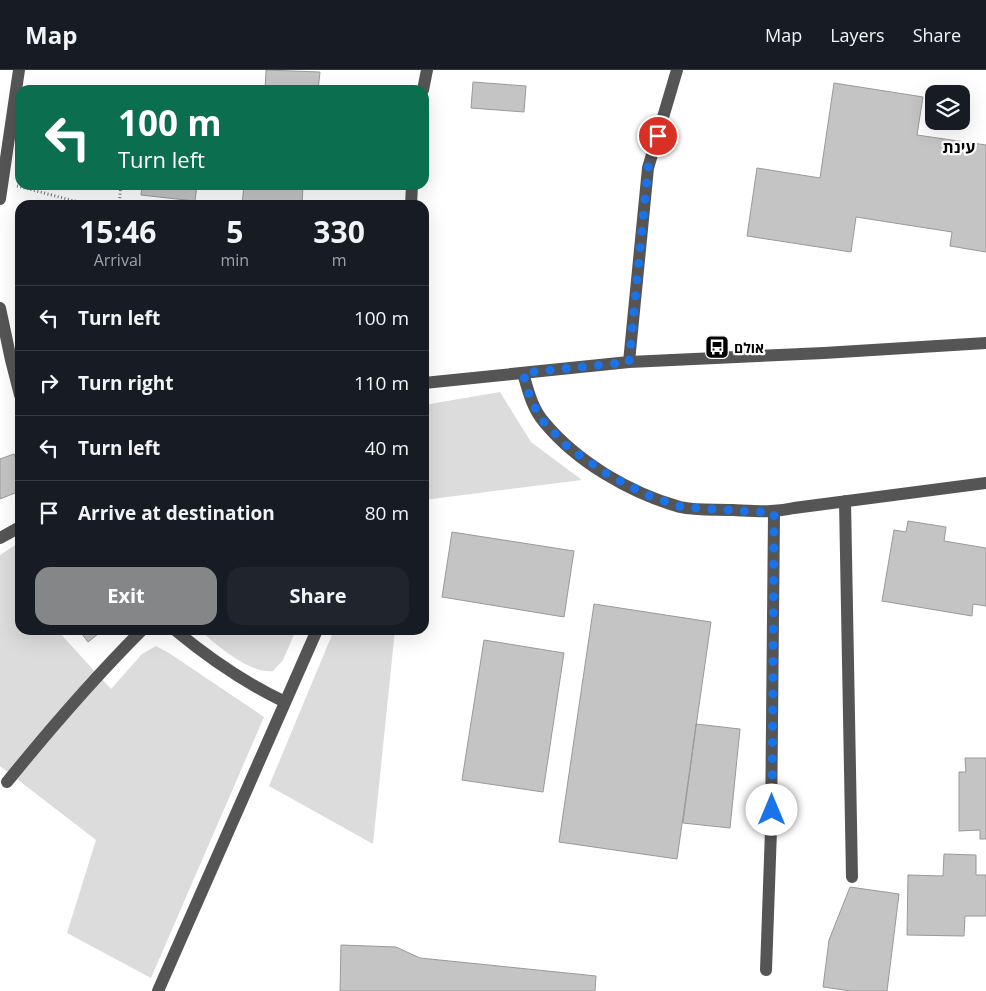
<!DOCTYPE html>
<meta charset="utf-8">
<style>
:root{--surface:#171b24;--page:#20242c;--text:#f1f3f6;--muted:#9ea1a6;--line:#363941;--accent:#858687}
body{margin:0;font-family:"Open Sans","Noto Sans Hebrew",sans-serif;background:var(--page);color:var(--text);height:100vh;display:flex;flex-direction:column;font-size:19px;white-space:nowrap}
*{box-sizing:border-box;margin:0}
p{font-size:16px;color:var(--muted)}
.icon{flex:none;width:28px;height:28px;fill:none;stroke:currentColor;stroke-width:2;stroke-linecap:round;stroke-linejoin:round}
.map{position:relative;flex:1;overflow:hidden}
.details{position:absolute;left:15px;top:130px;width:414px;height:435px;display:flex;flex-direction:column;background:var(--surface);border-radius:15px;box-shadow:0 5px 20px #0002}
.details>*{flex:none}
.guide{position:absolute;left:15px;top:15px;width:414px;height:105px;border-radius:15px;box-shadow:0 5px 20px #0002;background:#0b6e4f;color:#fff;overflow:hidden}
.controls{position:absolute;left:925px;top:15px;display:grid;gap:10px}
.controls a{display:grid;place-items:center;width:45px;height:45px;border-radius:10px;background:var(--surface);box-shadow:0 5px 20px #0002;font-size:25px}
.pin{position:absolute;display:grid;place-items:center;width:42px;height:42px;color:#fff;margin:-21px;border:2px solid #fff;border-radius:50%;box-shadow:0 1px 5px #0007}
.me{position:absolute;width:55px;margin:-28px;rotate:0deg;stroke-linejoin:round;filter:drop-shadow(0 0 4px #0008)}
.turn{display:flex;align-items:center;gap:18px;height:105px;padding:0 20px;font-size:22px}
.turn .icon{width:65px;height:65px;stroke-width:2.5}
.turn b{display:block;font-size:35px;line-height:42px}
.eta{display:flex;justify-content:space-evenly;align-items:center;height:85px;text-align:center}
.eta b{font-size:30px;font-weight:700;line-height:35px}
.button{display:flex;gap:10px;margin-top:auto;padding:10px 20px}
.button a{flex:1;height:58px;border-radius:15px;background:var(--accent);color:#fff;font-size:20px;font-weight:700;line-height:58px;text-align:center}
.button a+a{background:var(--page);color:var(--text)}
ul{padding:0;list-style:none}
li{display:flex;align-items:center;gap:15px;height:65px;padding:0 20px;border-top:1px solid var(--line)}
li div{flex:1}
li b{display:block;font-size:19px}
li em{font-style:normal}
header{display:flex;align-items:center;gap:30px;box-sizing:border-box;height:70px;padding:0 25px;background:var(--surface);border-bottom:1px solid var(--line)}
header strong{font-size:24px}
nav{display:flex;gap:28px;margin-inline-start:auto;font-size:18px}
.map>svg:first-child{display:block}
.green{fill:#dcdcdc}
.building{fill:#c4c4c4;stroke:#999}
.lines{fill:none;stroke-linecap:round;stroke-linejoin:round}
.path{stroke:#777;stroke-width:3;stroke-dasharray:1 2.5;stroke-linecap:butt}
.minor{stroke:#555;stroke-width:12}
.route{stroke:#1a73e8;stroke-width:9;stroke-dasharray:0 16.2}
.labels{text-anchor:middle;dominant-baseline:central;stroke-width:4.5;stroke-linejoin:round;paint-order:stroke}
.poi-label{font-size:14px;font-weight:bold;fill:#000;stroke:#fff;text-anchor:start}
.quarter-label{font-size:16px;font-weight:bold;fill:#000;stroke:#fff}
</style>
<header>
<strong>Map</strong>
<nav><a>Map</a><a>Layers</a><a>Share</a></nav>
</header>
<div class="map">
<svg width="986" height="921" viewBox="0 0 986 921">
<rect width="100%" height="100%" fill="#fff"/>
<path class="green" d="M500 322 531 372 582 410 424 430V335Z
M20 472V560H57L111 619 142 584 156 576 169 583 264 647 151 908 67 863 96 770 0 696V485Z
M200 560H296L283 590 273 601C250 604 216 575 200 560Z
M334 560H395L373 774 269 716Z"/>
<path class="building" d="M266 0 320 2 318 20H265Z
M473 12 526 16 524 42 471 38Z
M834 13 923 27 917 65 986 75V182L950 176 952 162 856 147 851 182 747 166 757 98 820 108Z
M142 115H197L195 131 141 125Z
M244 115 303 116 302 135H242Z
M14 384 20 399V421L0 429V389Z
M908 451 946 457 944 471 986 478V536L973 534 972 546 882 531 894 460 906 462Z
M452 462 574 481 564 547 442 527Z
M594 534 711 552 677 789 559 772Z
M79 560H103L88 572Z
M484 570 564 583 543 722 462 710Z
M696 654 740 659 730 758 683 753Z
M965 688H986V769H980V760L959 761V702H966Z
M944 784 976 785V805H986V846H965L964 866 907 865 908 805 943 806Z
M850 817 899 824 887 921H851L823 917 829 870Z
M341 875 396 877 420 888 596 906 595 921H340Z"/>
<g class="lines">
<path class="path" d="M17 116 90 135
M119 135 121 115"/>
<path class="minor" d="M423 20 427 0
M0 129 19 0
M411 135 412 115
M0 238 11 290 20 325
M629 292 648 98 677 0
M523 303C528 320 532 338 544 352 577 392 630 423 680 437 697 441 717 439 733 440 754 441 773 443 794 438L986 413
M424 313 629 292 824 283 986 273
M845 431 852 807
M0 468 20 457
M175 560C210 589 245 613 285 632
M7 712C50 659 94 608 142 560
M766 900 771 760 774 443
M158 921 317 560"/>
</g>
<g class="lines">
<path class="route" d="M658 66 648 98 629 292 523 303 531 331 543 351 569 378 607 404 647 425 682 437 774 443 772 740"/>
</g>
<defs>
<g id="bus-square" transform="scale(1.25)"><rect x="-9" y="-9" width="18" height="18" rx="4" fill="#000" stroke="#fff"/><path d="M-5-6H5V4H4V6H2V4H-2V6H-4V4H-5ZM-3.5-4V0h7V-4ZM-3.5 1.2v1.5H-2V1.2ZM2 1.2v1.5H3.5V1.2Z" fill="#fff"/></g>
</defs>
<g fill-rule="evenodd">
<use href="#bus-square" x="717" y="277"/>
</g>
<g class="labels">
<g class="poi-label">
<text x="734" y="277">אולם</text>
</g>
<g class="quarter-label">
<text x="959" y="77">עינת</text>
</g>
</g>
</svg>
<div class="controls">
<a><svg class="icon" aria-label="layers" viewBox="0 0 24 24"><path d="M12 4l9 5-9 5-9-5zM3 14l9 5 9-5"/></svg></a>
</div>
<div class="pin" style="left:658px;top:66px;background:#d93025"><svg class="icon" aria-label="arrive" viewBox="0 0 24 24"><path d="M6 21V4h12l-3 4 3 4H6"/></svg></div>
<svg class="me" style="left:772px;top:740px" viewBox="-20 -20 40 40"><circle r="19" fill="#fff"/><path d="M0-13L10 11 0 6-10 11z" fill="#1a73e8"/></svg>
<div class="guide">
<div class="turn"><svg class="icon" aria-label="left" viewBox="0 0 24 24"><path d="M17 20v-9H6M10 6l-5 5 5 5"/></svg><div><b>100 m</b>Turn left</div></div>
</div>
<section class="details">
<div class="eta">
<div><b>15:46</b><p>Arrival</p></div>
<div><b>5</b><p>min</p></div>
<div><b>330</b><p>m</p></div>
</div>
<ul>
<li><svg class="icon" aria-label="left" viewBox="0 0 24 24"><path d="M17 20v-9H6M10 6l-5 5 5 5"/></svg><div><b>Turn left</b></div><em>100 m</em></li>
<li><svg class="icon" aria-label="right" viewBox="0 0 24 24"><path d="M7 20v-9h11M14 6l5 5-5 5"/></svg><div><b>Turn right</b></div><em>110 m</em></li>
<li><svg class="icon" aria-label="left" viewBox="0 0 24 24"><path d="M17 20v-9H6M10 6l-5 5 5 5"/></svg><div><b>Turn left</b></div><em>40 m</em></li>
<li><svg class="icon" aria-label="arrive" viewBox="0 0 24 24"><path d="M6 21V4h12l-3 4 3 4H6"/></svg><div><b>Arrive at destination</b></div><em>80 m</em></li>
</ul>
<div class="button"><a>Exit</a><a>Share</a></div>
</section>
</div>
